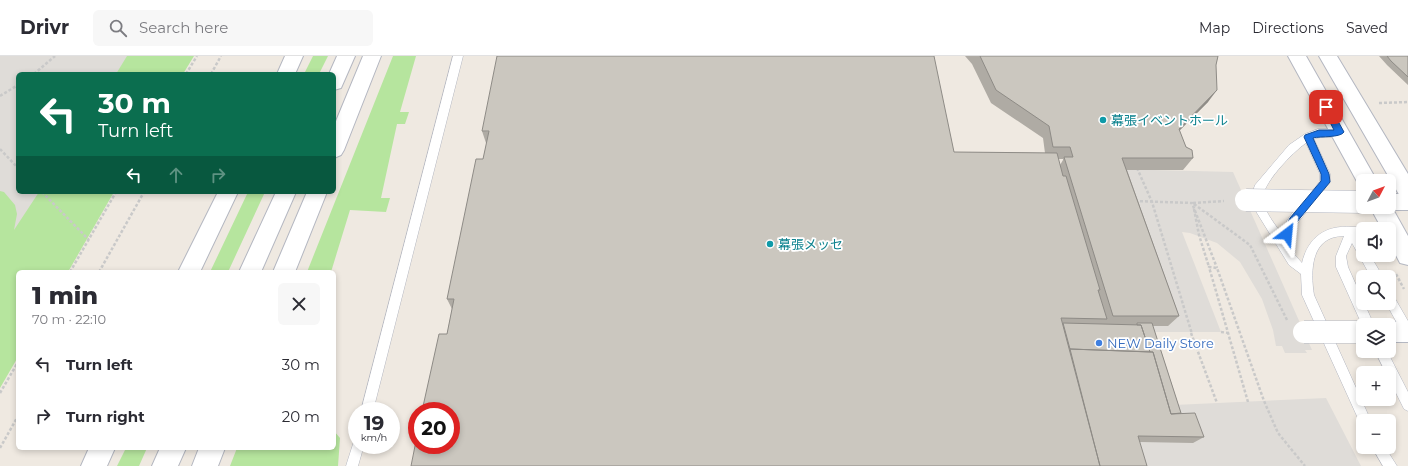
<!DOCTYPE html>
<meta charset="utf-8">
<style>
:root{--surface:#fff;--page:#f7f7f7;--text:#2b2b33;--muted:#7c7c81;--line:#e1e1e2}
body{margin:0;font-family:Montserrat,"Noto Sans JP",sans-serif;background:var(--page);color:var(--text);height:100vh;display:flex;flex-direction:column;font-size:15px;white-space:nowrap}
*{box-sizing:border-box;margin:0}
p{font-size:13px;color:var(--muted)}
.icon{flex:none;width:22px;height:22px;fill:none;stroke:currentColor;stroke-width:2;stroke-linecap:round;stroke-linejoin:round}
.map{position:relative;flex:1;overflow:hidden}
.side{position:absolute;left:16px;top:214px;width:320px;height:180px;display:flex;flex-direction:column;background:var(--surface);border-radius:6px;box-shadow:0 2px 6px #0003}
.side>*{flex:none}
.banner{position:absolute;left:16px;top:16px;width:320px;height:122px;border-radius:6px;box-shadow:0 2px 6px #0003;background:#0b6e4f;color:#fff;overflow:hidden}
.needle{width:26px;rotate:49deg}
.fabs{position:absolute;left:1356px;top:118px;display:grid;gap:8px}
.fabs a{display:grid;place-items:center;width:40px;height:40px;border-radius:6px;background:var(--surface);box-shadow:0 2px 6px #0003;font-size:20px}
.speed{position:absolute;left:348px;top:346px;display:flex;gap:8px;font-size:20px;font-weight:700;text-align:center}
.speed>*{display:grid;place-content:center;width:52px;height:52px;border-radius:50%;background:var(--surface);box-shadow:0 2px 6px #0003;line-height:1}
.speed small{font-size:10px;font-weight:400}
.speed .limit{border:6px solid #d22;background:#fff;color:#111}
.pin{position:absolute;display:grid;place-items:center;width:34px;height:34px;color:#fff;margin:-17px;border-radius:8px;box-shadow:0 2px 6px #0006}
.me{position:absolute;width:44px;margin:-22px;rotate:29deg;stroke-linejoin:round;filter:drop-shadow(0 0 3px #0008)}
.turn{display:flex;align-items:center;gap:14px;height:84px;padding:0 16px;font-size:18px}
.turn .icon{width:52px;height:52px;stroke-width:2.5}
.turn b{display:block;font-size:28px;line-height:34px}
.lanes{display:flex;align-items:center;height:38px;padding:0 16px;background:#0003;justify-content:center;gap:20px;direction:ltr}
.lanes .off{opacity:.35}
.round{display:grid;place-items:center;flex:none;width:42px;height:42px;border-radius:6px;background:var(--page)}
.overview{display:flex;align-items:center;justify-content:space-between;height:68px;padding:0 16px}
h1{font-size:24px;font-weight:800;line-height:30px}
ul{padding:0;list-style:none}
li{display:flex;align-items:center;gap:12px;height:52px;padding:0 16px}
li div{flex:1}
li b{display:block;font-size:15px}
li em{font-style:normal}
header{display:flex;align-items:center;gap:24px;box-sizing:border-box;height:56px;padding:0 20px;background:var(--surface);border-bottom:1px solid var(--line)}
header strong{font-size:19px}
nav{display:flex;gap:22px;margin-inline-start:auto;font-size:14px}
.search{width:280px;height:36px;background:var(--page);display:flex;align-items:center;gap:10px;box-sizing:border-box;padding:0 14px;border-radius:6px;color:var(--muted);font-size:15px}
.map>svg:first-child{display:block}
.green{fill:#b6e59e}
.plaza{fill:#dfdcd8}
.lines{fill:none;stroke-linecap:round;stroke-linejoin:round}
.lane-casing{stroke:#b4b7c1;stroke-width:1}
.street-casing{stroke:#b4b7c1;stroke-width:2}
.secondary-casing{stroke:#b4b7c1;stroke-width:2}
.path{stroke:#c9c9c9;stroke-width:2.5;stroke-dasharray:3 2;stroke-linecap:butt}
.lane{fill:#fff;fill-rule:evenodd}
.street{fill:#fff;fill-rule:evenodd}
.secondary{fill:#fff;fill-rule:evenodd}
.street-bridge-casing{stroke:#b4b7c1;stroke-width:23;stroke-linecap:butt}
.street-bridge{stroke:#fff;stroke-width:22}
.wall{fill:#afaba4;fill-rule:evenodd}
.shaded-wall{fill:#8e8b86}
.building{fill:#cbc7bf;stroke:#8e8b86}
.route{fill:#1a73e8;stroke:#114b97}
.culture-dot{fill:#0f9aa8;stroke:#fff;stroke-width:1.5}
.shop-dot{fill:#3f7fe0;stroke:#fff;stroke-width:1.5}
.labels{text-anchor:middle;dominant-baseline:central;stroke-width:3.5;stroke-linejoin:round;paint-order:stroke}
.culture-label{font-size:13px;fill:#0d838f;stroke:#fff;text-anchor:start}
.shop-label{font-size:13px;fill:#366cbe;stroke:#fff;text-anchor:start}
</style>
<header>
<strong>Drivr</strong>
<div class="search"><svg class="icon" aria-label="search" viewBox="0 0 24 24"><circle cx="10" cy="10" r="6"/><path d="M15 15l6 6"/></svg>Search here</div>
<nav><a>Map</a><a>Directions</a><a>Saved</a></nav>
</header>
<div class="map">
<svg width="1408" height="410" viewBox="0 0 1408 410">
<rect width="100%" height="100%" fill="#efe9e1"/>
<path class="green" d="M0 0H194L183 18H18V136H114L68 216H18V301L0 332Z
M313 0H328L319 18H304Z
M393 0H416L400 56H409L405 68H397L381 142H390L386 156 350 154 331 216H307Z
M248 136H265L228 216H210Z
M334 375 340 382 338 410H230L237 392H334Z
M126 392H147L139 410H117Z"/>
<path class="plaza" d="M0 0H127L116 18H18V136H39L14 174 17 158 15 149 4 136 0 135Z
M1114 113 1233 116 1312 294H1305L1307 297H1285L1282 290H1276L1273 274 1262 243 1240 206 1217 187 1190 177 1182 176 1221 276H1150L1133 270H1168Z
M1326 342 1361 410H1136L1129 386 1174 349Z"/>
<g class="lines">
<g class="lane-casing">
<path id="lane" d="M453 0H463L373 355H361Z
M1318 73H1340L1343 74 1345 77 1343 80C1334 83 1324 79 1314 83L1330 118V126L1296 169C1292 179 1293 186 1295 196L1294 198 1302 207C1308 181 1326 169 1351 171 1356 171 1362 171 1367 173H1363V180H1359L1363 187V199H1370L1383 221H1371L1352 187 1346 200 1348 211 1374 269H1363V271L1336 211V200L1344 180C1311 180 1310 214 1314 239L1371 365H1363V370L1361 369 1302 239 1301 218 1289 209 1257 157 1252 146V138L1255 129 1289 89 1305 78ZM1306 87 1320 118V125C1308 142 1285 158 1282 179 1276 169 1265 157 1263 145 1259 130 1294 95 1306 87Z
M1389 237 1393 239 1408 265V281L1404 280 1386 247H1389Z
M1375 295H1387L1408 336V355L1404 353 1389 323V317H1386Z
M357 383V389H364L358 410H346L354 385Z
M1372 391H1385L1397 410H1383Z"/>
</g>
<g class="street-casing">
<path id="street" d="M363 0H381L344 94 341 99 334 102V70Z
M307 136H327L295 216H273Z
M1389 138H1408V154H1389L1382 152 1389 151Z
M1389 266H1408V286H1389V269H1381Z
M199 392H225L218 410H192Z"/>
</g>
<g class="secondary-casing">
<path id="secondary" d="M285 0H303L295 18H277Z
M337 0H355L341 32 334 34V18H329Z
M1288 0H1306L1377 125H1363V132L1360 131Z
M1319 0H1337L1408 118V144L1401 142Z
M218 136H238L200 216H178Z
M276 136H296L261 216H239Z
M1389 146 1408 180V209L1400 207 1389 186V173H1382L1370 151H1389Z
M89 392H115L107 410H81Z
M160 392H186L178 410H152Z"/>
</g>
<path class="path" d="M34 18 55 0
M186 18 197 0
M211 18 221 0
M0 40 18 29
M1379 47 1408 46
M0 93 18 112
M1137 112 1152 146 1192 278
M42 136 89 184
M1135 145 1192 147 1217 212
M1193 147 1224 145
M1194 148 1250 189 1287 264
M1194 153 1199 179 1209 211
M70 216 116 136
M99 216 144 136
M1396 218 1404 233
M1221 276 1229 277
M1191 277 1217 347
M0 337 18 306
M1248 346 1209 211 1217 212 1264 345 1278 377 1305 410
M0 392 18 360"/>
<use href="#lane" class="lane"/>
<use href="#street" class="street"/>
<use href="#secondary" class="secondary"/>
<g class="street-bridge-casing">
<path id="street-bridge" d="M1246 144 1363 146
M1304 276H1363"/>
</g>
<use href="#street-bridge" class="street-bridge"/>
</g>
<path class="wall" d="M965 0H1218L1208 46 1179 75 1186 91 1193 102 1183 114H1127L1179 260 1168 270H1153L1181 357 1204 381 1193 387 1140 386 447 278 452 253 447 243 483 103 487 87H486L482 75 954 96 1045 97 1043 82 991 47 972 8ZM1058 103H1063V104L1060 109Z
M1379 0H1408V29L1387 9Z"/>
<path class="shaded-wall" d="M1217 34 1208 46 1169 85 1179 73Z"/>
<path class="building" d="M497 0H934L954 96 1057 97 1063 120H1066L1100 234H1098L1107 263 1061 262 1100 410H411L417 380V389H451V355H422L439 278H447L454 243H447L476 103H483L489 75H482Z
M980 0H1218L1216 9 1217 34 1179 73 1186 91 1192 94 1193 102H1122L1179 260H1113L1064 101H1073L1070 91H1053L1049 70 996 34Z
M1387 0H1408V21L1391 5Z
M1063 267 1141 269 1150 296 1070 293Z
M1137 267H1152L1181 357 1171 358 1153 296H1150L1141 269H1137Z
M1070 293 1153 296 1171 358 1195 357 1204 381 1138 380 1147 410H1100Z"/>
<path class="route" d="M1326 48 1329 49 1344 76C1340 82 1321 80 1313 82L1329 118 1330 126 1296 167 1290 180 1287 181 1283 178 1290 162 1321 125V118L1304 81 1305 79 1319 74H1334L1322 51Z"/>
<g class="culture-dot">
<circle cx="1103" cy="64" r="4"/>
<circle cx="770" cy="188" r="4"/>
</g>
<circle class="shop-dot" cx="1099" cy="287" r="4"/>
<g class="labels">
<g class="culture-label">
<text x="1111" y="64">幕張イベントホール</text>
<text x="778" y="188">幕張メッセ</text>
</g>
<g class="shop-label">
<text x="1107" y="287">NEW Daily Store</text>
</g>
</g>
</svg>
<div class="fabs">
<a><svg class="needle" viewBox="-14 -14 28 28"><path d="M0-13l5 13h-10z" fill="#e53935"/><path d="M0 13l5-13h-10z" fill="#7c7c81"/></svg></a>
<a><svg class="icon" aria-label="sound" viewBox="0 0 24 24"><path d="M4 9h4l5-4v14l-5-4H4zM17 9q2 3 0 6"/></svg></a>
<a><svg class="icon" aria-label="search" viewBox="0 0 24 24"><circle cx="10" cy="10" r="6"/><path d="M15 15l6 6"/></svg></a>
<a><svg class="icon" aria-label="layers" viewBox="0 0 24 24"><path d="M12 4l9 5-9 5-9-5zM3 14l9 5 9-5"/></svg></a>
<a>+</a>
<a>−</a>
</div>
<div class="speed"><div>19<small>km/h</small></div><div class="limit">20</div></div>
<div class="pin" style="left:1326px;top:51px;background:#d93025"><svg class="icon" aria-label="arrive" viewBox="0 0 24 24"><path d="M6 21V4h12l-3 4 3 4H6"/></svg></div>
<svg class="me" style="left:1287px;top:178px" viewBox="-20 -20 40 40"><path d="M0-17L14 15 0 8-14 15z" fill="#1a73e8" stroke="#fff" stroke-width="4"/></svg>
<div class="banner">
<div class="turn"><svg class="icon" aria-label="left" viewBox="0 0 24 24"><path d="M17 20v-9H6M10 6l-5 5 5 5"/></svg><div><b>30 m</b>Turn left</div></div>
<div class="lanes"><svg class="icon" aria-label="left" viewBox="0 0 24 24"><path d="M17 20v-9H6M10 6l-5 5 5 5"/></svg><svg class="icon off" aria-label="ahead" viewBox="0 0 24 24"><path d="M12 20V5M6 11l6-6 6 6"/></svg><svg class="icon off" aria-label="right" viewBox="0 0 24 24"><path d="M7 20v-9h11M14 6l5 5-5 5"/></svg></div>
</div>
<section class="side">
<div class="overview"><div><h1>1 min</h1><p>70 m · 22:10</p></div><a class="round"><svg class="icon" aria-label="close" viewBox="0 0 24 24"><path d="M6 6l12 12M18 6L6 18"/></svg></a></div>
<ul>
<li><svg class="icon" aria-label="left" viewBox="0 0 24 24"><path d="M17 20v-9H6M10 6l-5 5 5 5"/></svg><div><b>Turn left</b></div><em>30 m</em></li>
<li><svg class="icon" aria-label="right" viewBox="0 0 24 24"><path d="M7 20v-9h11M14 6l5 5-5 5"/></svg><div><b>Turn right</b></div><em>20 m</em></li>
</ul>
</section>
</div>
